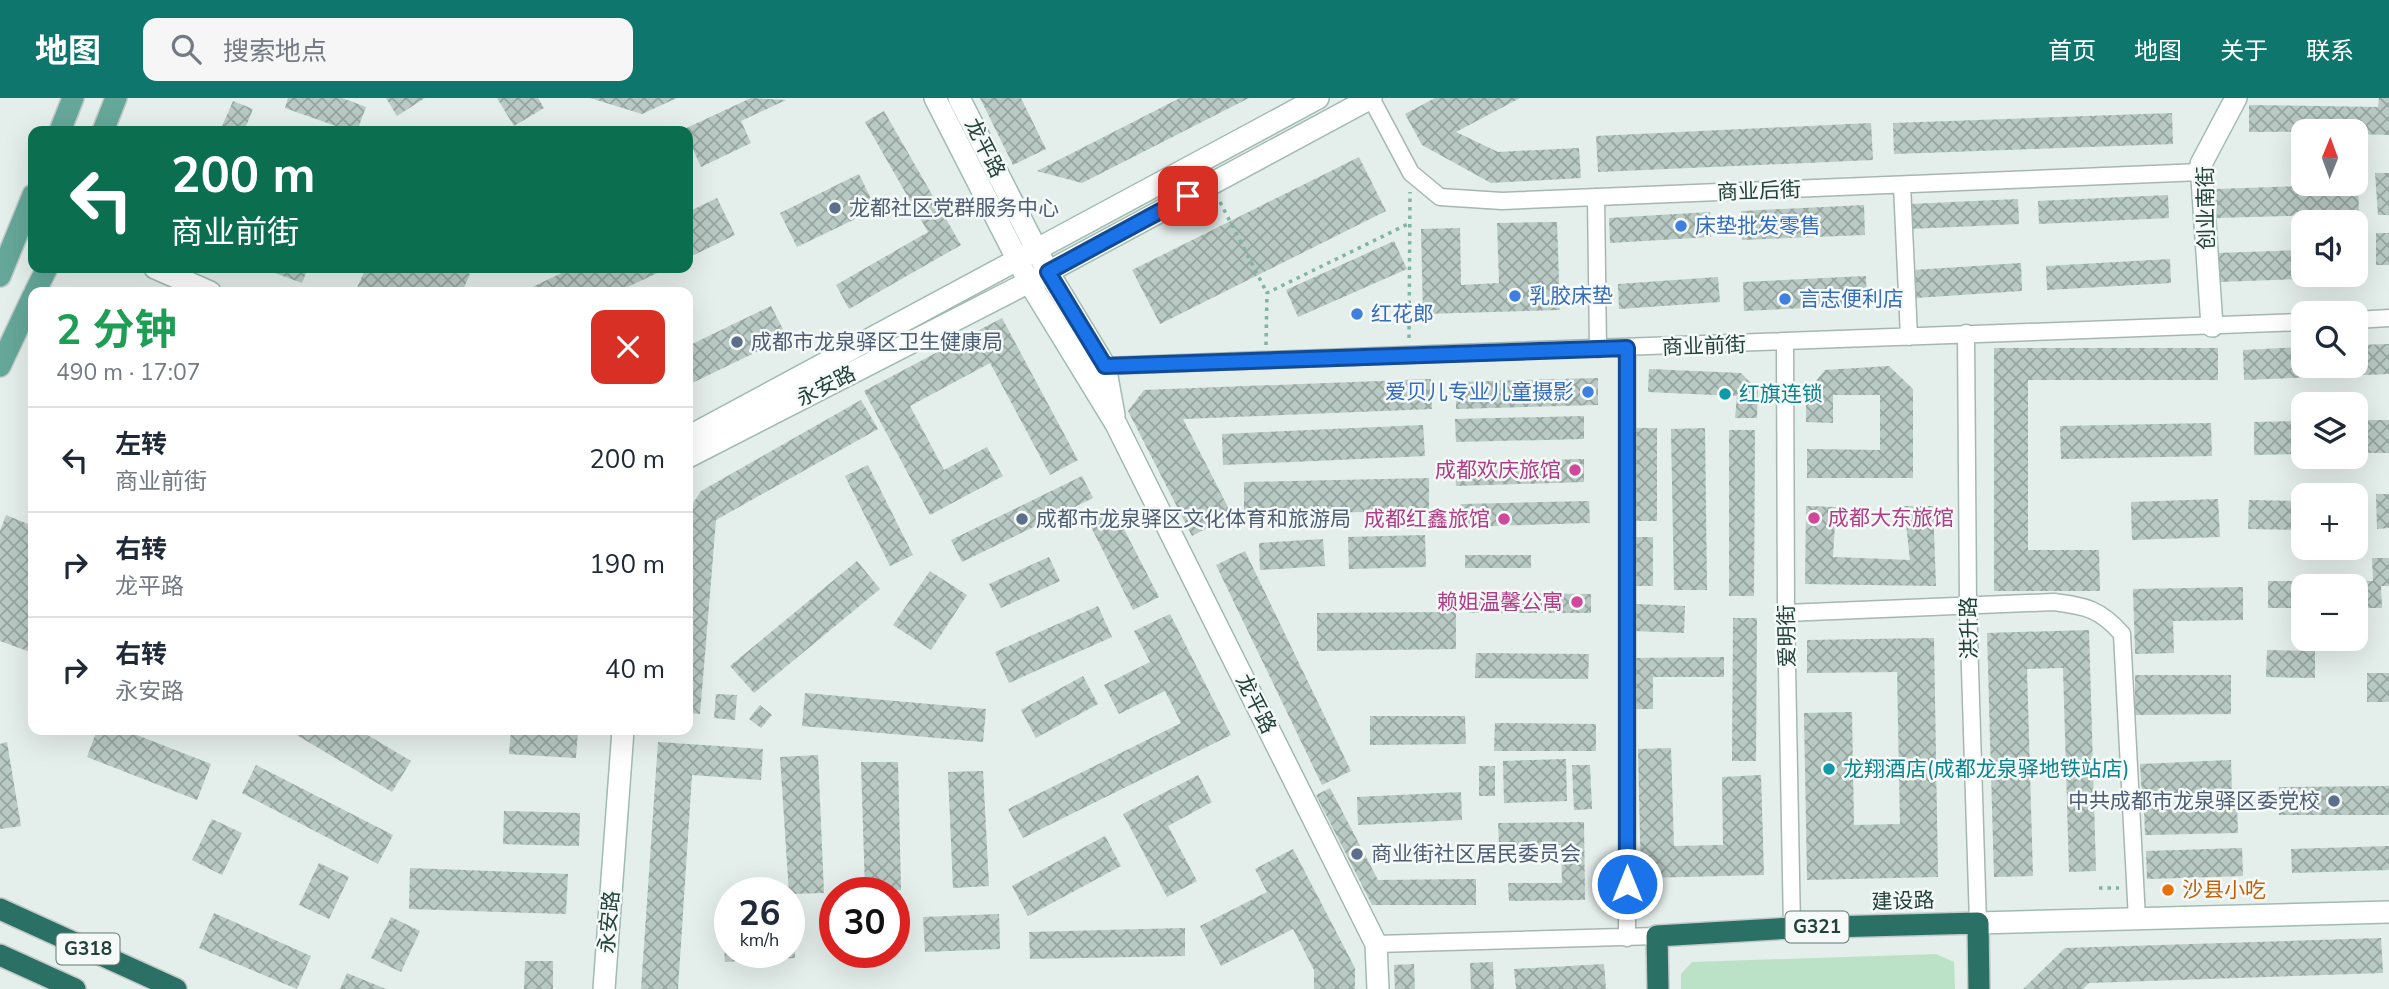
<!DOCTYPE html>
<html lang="zh">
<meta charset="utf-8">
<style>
:root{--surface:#fff;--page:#f6f6f7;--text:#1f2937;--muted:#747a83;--line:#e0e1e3;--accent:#0f766e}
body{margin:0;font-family:"Nunito Sans","Noto Sans SC",sans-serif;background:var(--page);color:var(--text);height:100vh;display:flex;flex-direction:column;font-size:26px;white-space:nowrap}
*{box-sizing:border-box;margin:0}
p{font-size:23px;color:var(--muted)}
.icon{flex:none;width:38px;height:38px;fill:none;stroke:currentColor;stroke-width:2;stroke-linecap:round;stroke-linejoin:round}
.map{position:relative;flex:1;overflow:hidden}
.drawer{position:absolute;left:28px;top:189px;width:665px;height:448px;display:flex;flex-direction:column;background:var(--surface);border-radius:14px;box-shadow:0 7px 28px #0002}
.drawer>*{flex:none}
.top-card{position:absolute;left:28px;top:28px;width:665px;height:147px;border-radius:14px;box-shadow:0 7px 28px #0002;background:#0b6e4f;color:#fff;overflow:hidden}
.needle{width:46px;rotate:1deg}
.fabs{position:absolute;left:2291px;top:21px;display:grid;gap:14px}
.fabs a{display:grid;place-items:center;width:77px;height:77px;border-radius:14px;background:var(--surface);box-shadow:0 7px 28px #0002;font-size:35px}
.speed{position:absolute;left:714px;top:779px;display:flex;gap:14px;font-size:35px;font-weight:700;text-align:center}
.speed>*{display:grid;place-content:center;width:91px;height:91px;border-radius:50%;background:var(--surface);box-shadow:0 7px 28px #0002;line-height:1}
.speed small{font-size:18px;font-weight:400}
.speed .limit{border:10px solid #d22;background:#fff;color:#111}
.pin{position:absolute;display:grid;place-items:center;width:60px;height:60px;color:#fff;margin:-30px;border-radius:14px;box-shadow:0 4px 10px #0006}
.me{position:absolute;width:77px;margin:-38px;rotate:0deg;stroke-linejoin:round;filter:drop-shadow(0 0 5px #0008)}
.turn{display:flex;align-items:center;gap:24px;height:147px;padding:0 28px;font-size:32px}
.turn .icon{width:91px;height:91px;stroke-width:2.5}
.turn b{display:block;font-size:49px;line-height:60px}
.round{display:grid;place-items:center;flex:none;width:74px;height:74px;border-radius:14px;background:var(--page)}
.overview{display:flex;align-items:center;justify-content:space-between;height:119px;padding:0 28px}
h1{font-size:42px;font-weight:700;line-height:52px;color:#1e9e55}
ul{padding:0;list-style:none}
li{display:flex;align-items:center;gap:21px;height:105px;padding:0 28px;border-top:2px solid var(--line)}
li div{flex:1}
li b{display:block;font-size:26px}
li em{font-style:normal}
header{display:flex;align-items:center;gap:42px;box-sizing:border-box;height:98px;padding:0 35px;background:var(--accent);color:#fff}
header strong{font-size:33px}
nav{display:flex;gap:38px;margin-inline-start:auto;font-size:24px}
.search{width:490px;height:63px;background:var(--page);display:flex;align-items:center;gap:18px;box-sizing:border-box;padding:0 24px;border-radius:14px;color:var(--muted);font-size:26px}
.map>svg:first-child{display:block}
.park{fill:#bbe1c7}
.building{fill:url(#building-cross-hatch)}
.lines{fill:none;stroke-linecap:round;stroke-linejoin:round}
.street-casing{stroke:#a6b7b2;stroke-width:19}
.secondary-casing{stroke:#a1bbb3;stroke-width:24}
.primary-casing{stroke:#c1cac8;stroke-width:24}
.highway-casing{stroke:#c1cac8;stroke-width:24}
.path{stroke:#82b4a6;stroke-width:3.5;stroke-dasharray:3.5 5;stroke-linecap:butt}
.street{stroke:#fff;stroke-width:16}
.secondary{stroke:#fff;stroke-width:21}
.primary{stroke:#65a799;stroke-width:21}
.highway{stroke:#2b7065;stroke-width:21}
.route-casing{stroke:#114b97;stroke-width:18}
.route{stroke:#1a73e8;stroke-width:12}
.service-dot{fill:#5c6f8a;stroke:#f5faf8;stroke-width:2.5}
.shop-dot{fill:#3f7fe0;stroke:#f5faf8;stroke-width:2.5}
.culture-dot{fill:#0f9aa8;stroke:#f5faf8;stroke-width:2.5}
.hotel-dot{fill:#d1479c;stroke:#f5faf8;stroke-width:2.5}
.food-dot{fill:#e8710a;stroke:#f5faf8;stroke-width:2.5}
.labels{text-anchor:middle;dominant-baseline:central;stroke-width:5;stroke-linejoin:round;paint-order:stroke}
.shield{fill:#f5faf8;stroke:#617873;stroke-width:2}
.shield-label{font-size:19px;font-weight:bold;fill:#22413a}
.street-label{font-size:21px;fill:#22413a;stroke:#f5faf8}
.service-label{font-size:21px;fill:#4e5e75;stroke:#f5faf8;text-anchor:start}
.shop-label{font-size:21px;fill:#366cbe;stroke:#f5faf8;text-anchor:start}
.culture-label{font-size:21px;fill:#0d838f;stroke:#f5faf8;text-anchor:start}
.hotel-label{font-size:21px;fill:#b23c85;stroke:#f5faf8;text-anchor:end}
.food-label{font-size:21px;fill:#c56008;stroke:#f5faf8;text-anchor:start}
</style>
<header>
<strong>地图</strong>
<div class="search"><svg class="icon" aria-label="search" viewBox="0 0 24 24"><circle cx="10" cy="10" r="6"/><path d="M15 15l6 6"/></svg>搜索地点</div>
<nav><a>首页</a><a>地图</a><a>关于</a><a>联系</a></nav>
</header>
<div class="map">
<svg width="2389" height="891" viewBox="0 0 2389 891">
<defs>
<pattern id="building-cross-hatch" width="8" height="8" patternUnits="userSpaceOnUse" patternTransform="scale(1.75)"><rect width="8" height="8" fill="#b9c9c3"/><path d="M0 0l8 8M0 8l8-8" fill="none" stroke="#96a59f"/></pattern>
</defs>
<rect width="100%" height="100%" fill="#e4eeea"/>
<path class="park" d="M1936 856 1954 864 1955 891H1681V876L1692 864Z"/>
<path class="building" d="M288 0H342L366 9 357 33H350L285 10Z
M386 0H425L397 18Z
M497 0H538L544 10 514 28Z
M590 0H677L642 16Z
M751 0 786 2 741 23 751 45 701 69 688 40V33H680Z
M980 0H1021L1046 51 1013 67Z
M1180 0H1249L1082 85 1037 73Z
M1435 0H1520L1456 34 1498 54 1579 50 1581 80 1491 85 1422 47 1405 16Z
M2379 0H2389V37L2356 36V33L2249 34V7L2378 9Z
M233 3 253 11 244 33H220Z
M884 13 961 147 849 211 836 187 928 134 865 24Z
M2172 15 2173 46 1894 56 1893 25Z
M1871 25 1873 62 1598 74 1596 38Z
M1359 59 1386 113 1160 226 1132 172Z
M2375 75H2389V117H2378Z
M859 76 876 111 797 149 780 115Z
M2358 86 2359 116 2217 120 2216 91Z
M2168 97 2169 120 2039 126 2038 103Z
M717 100 735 137 688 160V114Z
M2018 101 2019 126 1910 131 1909 106Z
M1864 107 1865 137 1742 142 1741 113Z
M1710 114 1711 139 1610 145 1609 120Z
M1557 124 1560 212 1423 216 1421 131 1460 130 1461 187 1499 185 1497 125Z
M2376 135H2389V167H2376Z
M1394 143 1407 171 1298 219 1286 192Z
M2356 150H2359L2360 179 2218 184 2217 155 2303 152V177H2356Z
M2170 161 2171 185 2047 192 2046 168Z
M2021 165 2022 193 1915 200 1913 172Z
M261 170H308L302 185Z
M366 170H455L470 176 462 194H355Z
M572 170H668L617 194H522Z
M1866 178 1867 207 1744 213 1743 184Z
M1718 179 1720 204 1619 211 1618 186Z
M771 208 787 239 688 287V248Z
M1002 220 1078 362 1050 377 990 265 910 308 944 372 987 349 1003 378 930 417 864 293Z
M2389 246V276L2244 282 2243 252 2303 249V268H2356V247Z
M1994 250H2218V282H2028V452H2099L2100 493H1994Z
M1889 268 1913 291V380H1807V351L1880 352V297H1833V325L1806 324V295L1825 272Z
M1649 271 1741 275 1758 292 1757 320H1735L1737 298 1648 294Z
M1598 280V307L1456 311V284Z
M1431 281 1432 311 1183 321 1232 417 1192 438 1128 313 1144 292Z
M861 302 878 331 716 422 700 616 688 615V413L701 393Z
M1584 318V341L1456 344 1455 321Z
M2356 322H2389V355H2356Z
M2303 323V356L2254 357V324Z
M2211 325 2212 358 2061 361 2060 328Z
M1423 327 1425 358 1223 367 1222 336Z
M1635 330H1657V423H1635Z
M1705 330 1707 492H1674L1671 331Z
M1729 332H1755L1754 498H1729Z
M1584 361V384L1456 388 1455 365Z
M868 367 913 457 890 468 845 378Z
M1082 378 1093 400 962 464 951 442Z
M1429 380V413L1244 416V384Z
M2376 396H2389V430L2377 431Z
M2218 401 2220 439 2132 442 2131 404Z
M2249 402 2303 403V432L2248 431Z
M1589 403 1590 425 1462 429 1461 406Z
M1806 408 1836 409 1833 459 1910 462 1904 408H1933L1936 488 1805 486Z
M1113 410 1159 499 1133 512 1088 423Z
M6 417 33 428V555L0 543V433Z
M1425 437 1426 469 1349 471 1348 439Z
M1635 439H1653V488H1635Z
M1323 441 1325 468 1260 472 1259 445Z
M1245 453 1351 673 1322 687 1216 467Z
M1465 457H1531V470H1465Z
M1049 459 1060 483 1001 510 989 486Z
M2372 460H2389V488H2381L2382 510H2356V488H2303V510H2268V483H2373Z
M857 463 880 491 754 595 730 568Z
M930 473 967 497 931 552 893 527Z
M2243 489V522L2173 523 2174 555 2135 556 2133 491Z
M1469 495 1591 496V515H1469Z
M1635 506 1685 508 1684 535 1634 533Z
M1098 508 1112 539 1009 585 995 554Z
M1456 514V551L1317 553V515Z
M1170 516 1231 637 1023 740 1008 711 1181 625 1165 593 1119 616 1104 587 1150 564 1134 533Z
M1733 520H1757L1756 663H1732Z
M2089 532 2096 773 2069 774 2063 570 2027 571 2033 778 1994 779 1987 535Z
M1934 540 1938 779 1807 782 1804 615 1852 614 1854 727 1900 726 1897 574 1807 575V542Z
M2267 552 2315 553V580L2266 579Z
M1476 555 1589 556 1588 581 1475 580Z
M1724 559V579H1653V611H1635V560Z
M2367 575H2389V604H2367Z
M2135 577H2231V616L2135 617Z
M1083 578 1098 606 1036 640 1021 612Z
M805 595 986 611 983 644 802 628Z
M716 596 737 597 735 622 714 620Z
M760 607 772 617 761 630 749 621Z
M1370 618H1465L1466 646 1370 647Z
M1495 625 1596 626V653H1494Z
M97 632H124L211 666 197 702 87 659Z
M297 632H359L411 663 392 694 295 636Z
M511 632H578L576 660 509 656Z
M7 644 21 728 0 731V646Z
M658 644 763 651 761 682 692 677 678 891H641Z
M1671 650 1674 748 1723 747 1722 679 1761 677 1764 777 1641 780 1638 651Z
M818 657 824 795 789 796 780 659Z
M1566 661 1567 703 1504 705 1503 663Z
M2231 662 2232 694 2142 697 2140 666Z
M861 664H898L901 792 865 793Z
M256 667 393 737 378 766 242 695Z
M1572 667H1590L1592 711 1574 712Z
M1479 668H1495V698H1479Z
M983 673 989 788 953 790 948 674Z
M1198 677 1212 704 1168 728 1197 783 1167 799 1123 716Z
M2389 688V717H2279V689Z
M1330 690 1378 782 1476 781V807H1372L1316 697Z
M1461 694 1462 722 1358 727 1357 699Z
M2237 707 2238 735 2145 737 2144 710Z
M504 713 580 715 579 748 503 746Z
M212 721 242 735 222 777 192 762Z
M1584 724 1585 802 1509 803 1508 785H1562L1561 747H1499L1498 725Z
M1105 738 1121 768 1028 818 1012 788Z
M2389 748V772L2292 775 2291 751Z
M2242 750 2243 778 2147 781 2146 753Z
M1293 751 1355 870V891H1314V872L1293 831 1221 868 1200 828 1267 794 1255 771Z
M319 765 349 779 329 821 299 807Z
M410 770 568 776 566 816 409 811Z
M214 815 311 858 297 891 199 850Z
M999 816 1000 851 925 854 923 819Z
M391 819 420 833 401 874 371 860Z
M794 829 795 860 725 864 723 833 730 832V854H789V830Z
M1185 830V858L1030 861 1029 834Z
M2381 840 2383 875 2089 885 2083 891H2023L2065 850Z
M525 863H553V891H524Z
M1493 864 1494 891H1471L1470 865Z
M1414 866 1415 891H1395L1394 867Z
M1604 866 1606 891H1516L1514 871Z
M347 875 386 891H340Z"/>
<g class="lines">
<g class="street-casing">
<path id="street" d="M1371 0 1411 75 1440 99 1502 103 2201 74
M1902 87 1909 239
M1596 99 1598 251
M2356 222 2389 220
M1966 235 1968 507 1978 825
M1785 245 1786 515 1792 830
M1105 268 2303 224
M1786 515 2054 504C2086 508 2100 511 2122 536L2137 821
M1627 840V250
M1376 846 1657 838"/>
</g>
<g class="secondary-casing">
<path id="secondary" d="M935 0 1029 184 1116 326 1376 846 1378 891
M959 0 1048 174 1105 268 1114 317
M155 170 210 194
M2212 228 2201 66 2236 0
M688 339 1318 0
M688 359 1029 184 1371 0
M1978 825 2389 814
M604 891 623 632"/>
</g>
<g class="primary-casing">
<path id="primary" d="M60 33 73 0
M103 33 116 0
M0 178 33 97
M35 194 47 170
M0 268 33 198"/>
</g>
<g class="highway-casing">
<path id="highway" d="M0 811 176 891
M0 857 75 891
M1658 891 1657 838 1792 830 1978 825 1979 891"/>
</g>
<path class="path" d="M1220 104 1267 195
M1409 240 1410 94
M1266 247 1267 195 1410 125
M2099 790H2119"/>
<use href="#street" class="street"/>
<use href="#secondary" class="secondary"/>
<use href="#primary" class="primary"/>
<use href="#highway" class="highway"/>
</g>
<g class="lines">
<g class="route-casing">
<path id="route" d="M1188 98 1048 174 1105 268 1627 250V786"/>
</g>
<use href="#route" class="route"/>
</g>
<g class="service-dot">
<circle cx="835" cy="110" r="7"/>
<circle cx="737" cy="244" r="7"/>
<circle cx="1022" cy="421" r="7"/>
<circle cx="2334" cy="703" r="7"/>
<circle cx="1357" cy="756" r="7"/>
</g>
<g class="shop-dot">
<circle cx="1681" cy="128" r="7"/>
<circle cx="1515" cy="198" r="7"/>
<circle cx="1785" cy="201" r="7"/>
<circle cx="1357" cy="216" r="7"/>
<circle cx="1588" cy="294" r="7"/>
</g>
<g class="culture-dot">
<circle cx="1725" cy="296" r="7"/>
<circle cx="1829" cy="671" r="7"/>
</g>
<g class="hotel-dot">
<circle cx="1575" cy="372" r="7"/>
<circle cx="1814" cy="420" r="7"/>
<circle cx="1504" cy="421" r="7"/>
<circle cx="1577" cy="504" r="7"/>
</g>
<circle class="food-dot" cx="2168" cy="792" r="7"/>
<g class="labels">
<g class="shield">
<rect x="1785.5" y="813.5" width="63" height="31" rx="5"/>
<rect x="56.5" y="835.5" width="63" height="31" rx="5"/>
</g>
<g class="shield-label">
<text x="1817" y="829">G321</text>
<text x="88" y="851">G318</text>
</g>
<g class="street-label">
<text transform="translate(985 50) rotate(63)">龙平路</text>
<text transform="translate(1759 93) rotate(-2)">商业后街</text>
<text transform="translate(2206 110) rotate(-91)">创业南街</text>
<text transform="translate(1704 248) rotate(-2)">商业前街</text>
<text transform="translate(826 288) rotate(-27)">永安路</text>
<text transform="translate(1969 530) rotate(-91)">洪升路</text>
<text transform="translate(1787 538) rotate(-91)">爱明街</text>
<text transform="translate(1256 606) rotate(63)">龙平路</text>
<text transform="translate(1903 803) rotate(-2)">建设路</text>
<text transform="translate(609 824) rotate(-85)">永安路</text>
</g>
<g class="service-label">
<text x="849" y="110">龙都社区党群服务中心</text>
<text x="751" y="244">成都市龙泉驿区卫生健康局</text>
<text x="1036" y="421">成都市龙泉驿区文化体育和旅游局</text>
<text x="2320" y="703" text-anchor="end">中共成都市龙泉驿区委党校</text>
<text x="1371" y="756">商业街社区居民委员会</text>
</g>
<g class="shop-label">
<text x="1695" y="128">床垫批发零售</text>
<text x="1529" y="198">乳胶床垫</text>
<text x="1799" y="201">言志便利店</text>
<text x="1371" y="216">红花郎</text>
<text x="1574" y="294" text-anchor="end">爱贝儿专业儿童摄影</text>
</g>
<g class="culture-label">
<text x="1739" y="296">红旗连锁</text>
<text x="1843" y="671">龙翔酒店(成都龙泉驿地铁站店)</text>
</g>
<g class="hotel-label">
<text x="1561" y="372">成都欢庆旅馆</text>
<text x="1828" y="420" text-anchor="start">成都大东旅馆</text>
<text x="1490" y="421">成都红鑫旅馆</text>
<text x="1563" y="504">赖姐温馨公寓</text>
</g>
<g class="food-label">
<text x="2182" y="792">沙县小吃</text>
</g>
</g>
</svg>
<div class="fabs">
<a><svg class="needle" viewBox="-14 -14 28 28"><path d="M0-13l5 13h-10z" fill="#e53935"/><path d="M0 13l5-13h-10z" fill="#747a83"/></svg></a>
<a><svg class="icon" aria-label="sound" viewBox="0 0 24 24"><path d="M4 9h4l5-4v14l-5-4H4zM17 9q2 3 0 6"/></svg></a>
<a><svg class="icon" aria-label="search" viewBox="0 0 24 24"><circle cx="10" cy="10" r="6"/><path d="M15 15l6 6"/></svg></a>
<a><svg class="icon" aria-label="layers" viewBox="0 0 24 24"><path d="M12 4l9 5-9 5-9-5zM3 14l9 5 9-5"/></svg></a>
<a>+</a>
<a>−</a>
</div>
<div class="speed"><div>26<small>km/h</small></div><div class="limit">30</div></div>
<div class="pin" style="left:1188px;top:98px;background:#d93025"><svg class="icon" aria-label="arrive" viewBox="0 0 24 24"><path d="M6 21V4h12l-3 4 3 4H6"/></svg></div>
<svg class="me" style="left:1627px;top:786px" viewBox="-20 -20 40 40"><circle r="17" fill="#1a73e8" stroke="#fff" stroke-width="3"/><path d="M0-11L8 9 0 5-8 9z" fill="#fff"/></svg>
<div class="top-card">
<div class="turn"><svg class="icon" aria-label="left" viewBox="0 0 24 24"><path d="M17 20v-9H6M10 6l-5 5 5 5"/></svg><div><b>200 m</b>商业前街</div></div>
</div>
<section class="drawer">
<div class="overview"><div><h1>2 分钟</h1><p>490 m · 17:07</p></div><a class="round" style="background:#d93025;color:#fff"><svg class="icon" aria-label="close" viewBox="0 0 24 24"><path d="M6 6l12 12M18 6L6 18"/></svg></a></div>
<ul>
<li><svg class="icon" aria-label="left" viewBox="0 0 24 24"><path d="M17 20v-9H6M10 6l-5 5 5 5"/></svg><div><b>左转</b><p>商业前街</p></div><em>200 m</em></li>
<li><svg class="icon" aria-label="right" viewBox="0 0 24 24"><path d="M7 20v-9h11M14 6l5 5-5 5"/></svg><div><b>右转</b><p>龙平路</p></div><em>190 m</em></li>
<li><svg class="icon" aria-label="right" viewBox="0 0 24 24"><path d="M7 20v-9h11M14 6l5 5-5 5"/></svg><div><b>右转</b><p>永安路</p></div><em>40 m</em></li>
</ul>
</section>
</div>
